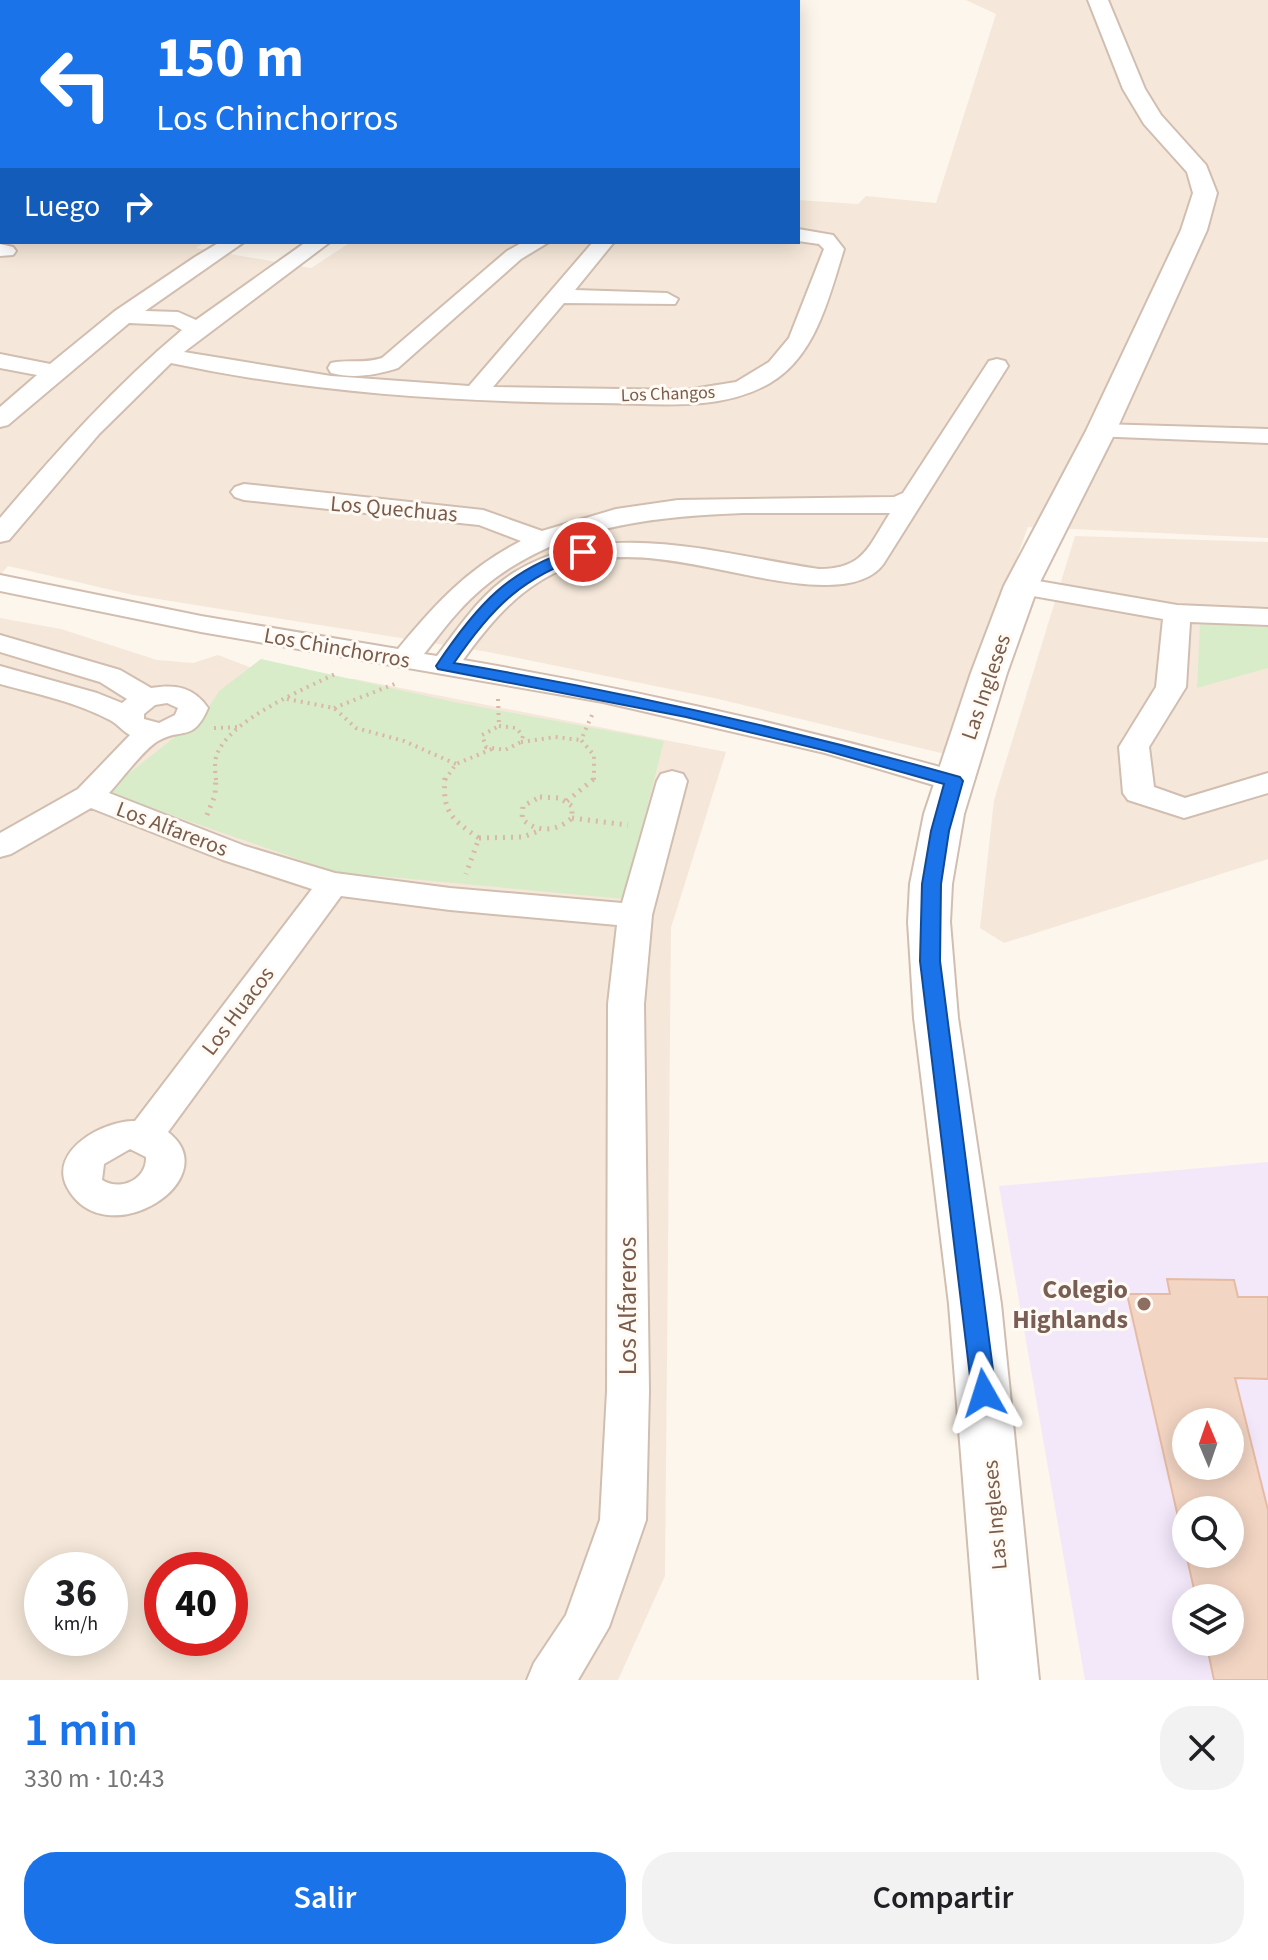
<!DOCTYPE html>
<html lang="es">
<meta charset="utf-8">
<style>
:root{--surface:#fff;--page:#f2f2f2;--text:#202124;--muted:#757577;--accent:#1a73e8}
body{margin:0;font-family:"Source Sans 3",sans-serif;background:var(--page);color:var(--text);height:100vh;display:flex;flex-direction:column;font-size:30px;white-space:nowrap}
*{box-sizing:border-box;margin:0}
p{font-size:26px;color:var(--muted)}
.icon{flex:none;width:44px;height:44px;fill:none;stroke:currentColor;stroke-width:2;stroke-linecap:round;stroke-linejoin:round}
.map{position:relative;height:1680px;overflow:hidden}
.sheet{display:flex;flex-direction:column;background:var(--surface);flex:1}
.sheet>*{flex:none}
.top-card{position:absolute;left:0px;top:0px;width:800px;height:244px;box-shadow:0 4px 20px #0003;background:#1a73e8;color:#fff;overflow:hidden}
.needle{width:52px;rotate:358deg}
.controls{position:absolute;left:1172px;top:1408px;display:grid;gap:16px}
.controls a{display:grid;place-items:center;width:72px;height:72px;border-radius:50%;background:var(--surface);box-shadow:0 4px 20px #0003;font-size:40px}
.speed{position:absolute;left:24px;top:1552px;display:flex;gap:16px;font-size:40px;font-weight:700;text-align:center}
.speed>*{display:grid;place-content:center;width:104px;height:104px;border-radius:50%;background:var(--surface);box-shadow:0 4px 20px #0003;line-height:1}
.speed small{font-size:20px;font-weight:400}
.speed .limit{border:12px solid #d22;background:#fff;color:#111}
.pin{position:absolute;display:grid;place-items:center;width:68px;height:68px;color:#fff;margin:-34px;border:4px solid #fff;border-radius:50%;box-shadow:0 2px 8px #0007}
.me{position:absolute;width:88px;margin:-44px;rotate:354deg;stroke-linejoin:round;filter:drop-shadow(0 0 6px #0008)}
.turn{display:flex;align-items:center;gap:28px;height:168px;padding:0 24px;font-size:36px}
.turn .icon{width:104px;height:104px;stroke-width:2.5}
.turn b{display:block;font-size:56px;line-height:68px}
.then{display:flex;align-items:center;height:76px;padding:0 24px;background:#0003;gap:16px;font-size:30px}
.round{display:grid;place-items:center;flex:none;width:84px;height:84px;border-radius:32px;background:var(--page)}
.overview{display:flex;align-items:center;justify-content:space-between;height:136px;padding:0 24px}
h1{font-size:48px;font-weight:600;line-height:60px;color:var(--accent)}
.cta{display:flex;gap:16px;margin-top:auto;padding:16px 24px}
.cta a{flex:1;height:92px;border-radius:32px;background:var(--accent);color:#fff;font-size:32px;font-weight:600;line-height:92px;text-align:center}
.cta a+a{background:var(--page);color:var(--text)}
.map>svg:first-child{display:block}
.residential{fill:#f5e8da;fill-rule:evenodd}
.education{fill:#f3e8fa;fill-rule:evenodd}
.green{fill:#d8ecc9}
.building{fill:#f3d5c3;stroke:#e6bba3;stroke-width:2;fill-rule:evenodd}
.lines{fill:none;stroke-linecap:round;stroke-linejoin:round}
.minor-casing{stroke:#d1beb0;stroke-width:4}
.tertiary-casing{stroke:#d1beb0;stroke-width:4}
.path-far1{stroke:#d9b8a5;stroke-width:4;stroke-dasharray:2 5;stroke-linecap:butt}
.path{stroke:#d9b8a5;stroke-width:5;stroke-dasharray:2 6;stroke-linecap:butt}
.minor{fill:#fff;fill-rule:evenodd}
.tertiary{fill:#fff;fill-rule:evenodd}
.route{fill:#1a73e8;stroke:#114b97;stroke-width:2}
.education-dot{fill:#8d6e63;stroke:#fffaf3;stroke-width:3}
.labels{text-anchor:middle;dominant-baseline:central;stroke-width:6;stroke-linejoin:round;paint-order:stroke}
.far-street-label{font-size:18px;fill:#7a5c4d;stroke:#fffaf3}
.street-label{font-size:22px;fill:#7a5c4d;stroke:#fffaf3}
.near-education-label{font-size:26px;font-weight:bold;fill:#785e54;stroke:#fffaf3;text-anchor:end}
.near-street-label{font-size:26px;fill:#7a5c4d;stroke:#fffaf3}
</style>
<div class="map">
<svg width="1268" height="1680" viewBox="0 0 1268 1680">
<rect width="100%" height="100%" fill="#fdf6ec"/>
<path class="residential" d="M966 0H1268V538L1028 527 945 754 714 698 488 652 133 595 8 566 0 575V61L2 242H205L196 248 311 268 351 242H798V200L858 204 866 196 936 203 996 14Z
M1075 536 1268 542V859L1004 943 980 928 994 800Z
M0 618 61 629 157 660 193 663 218 655 270 675 355 679 726 752 671 928 665 1576 618 1680H0ZM42 1570H110V1638H42ZM162 1570H230V1638H162Z"/>
<path class="education" d="M1268 1162V1680H1085L999 1186ZM1186 1422H1230V1466H1186ZM1186 1510H1230V1554H1186ZM1186 1598H1230V1642H1186Z"/>
<path class="green" d="M1200 624 1268 627V668L1197 688Z
M261 659 454 702 664 741 624 899 335 872 105 792 185 729 208 708 219 691Z"/>
<path class="building" d="M1167 1279 1234 1280 1238 1297H1268V1379L1235 1378 1268 1510V1680H1214L1206 1642H1230V1598H1196L1186 1554H1230V1510H1186V1552L1127 1294H1170ZM1186 1422H1230V1466H1186Z"/>
<g class="lines">
<g class="minor-casing">
<path id="minor" d="M0 67H2V78H0Z
M2 134V146L0 147V135Z
M0 171H2V183H0Z
M798 229 833 235 844 249C829 297 816 356 770 383 719 413 654 403 598 403 454 402 312 393 171 363L99 434 9 540 0 542V518C57 451 115 386 182 330L173 325 129 323 8 425 0 427V407L37 375 0 368V354L50 364 115 311 195 257 220 242H244L145 311 178 312 196 320 306 242H330L184 352 331 376 469 386 593 242H614L575 290 667 293 678 299 675 304 564 303 493 387 686 390 736 382 769 362 789 338 824 249 819 244 798 241Z
M523 242H549L521 259 398 368C376 375 354 379 331 373L328 368 331 363C348 359 365 364 382 358L507 251Z
M0 244 13 247 16 251 13 255 0 256Z
M997 359 1005 361 1008 366 884 563C871 582 845 585 824 585 747 585 646 538 571 566 522 584 492 620 463 660 632 689 799 727 965 774L969 781 965 788 954 791 825 753 603 702 201 632 0 591V575L201 616 398 649C435 604 468 568 521 541L479 525 244 500 235 497 231 492 235 487 244 484 483 510 542 531 616 509 678 500 894 497 903 493 989 361ZM743 513H890C868 547 864 569 819 569 722 555 606 516 515 572 482 592 460 626 437 656L424 654C436 639 447 624 459 611 533 529 640 517 743 513Z
M1101 424 1268 429V443L1092 436 1089 431 1092 426Z
M1021 578 1177 605 1268 609V625L1190 622 1186 687 1149 747 1154 787 1185 798 1268 773V793L1184 818 1128 800 1123 793 1119 747 1156 687 1163 619 1011 592 1007 586 1011 580Z
M0 635 120 670 151 688C175 684 194 687 208 708 193 743 182 727 158 741 143 750 122 779 109 793L245 846 335 873 450 888 622 903 657 781 661 774 672 771 683 774 687 781 652 915 644 1004 649 1391 646 1520 609 1627 578 1680H527L534 1663 566 1615 600 1520 607 1391 608 1004 617 925 450 910 341 896 168 1132C229 1179 105 1258 67 1187 48 1150 105 1120 135 1121L312 889 223 860 91 808 11 854 0 857V833L78 789 130 735C122 731 118 724 110 720 76 702 37 694 0 684V666L97 693 122 703 127 699 100 682 0 652ZM167 703 178 708 175 715 159 723 144 719V714L155 705ZM130 1149 146 1157C147 1179 121 1192 102 1180L104 1164Z"/>
</g>
<g class="tertiary-casing">
<path id="tertiary" d="M1088 0H1108L1145 89 1161 115 1206 165 1217 193 1207 230 1116 431 1038 586 1007 673 964 814 952 884 950 922 958 1018 1001 1304 1039 1680H979L949 1304 914 1018 908 922 910 884 924 814 971 673 1004 586 1086 431 1181 230 1193 193 1187 172 1144 124 1123 89Z"/>
</g>
<path class="path-far1" d="M287 699 334 708 356 728 404 741 456 764
M498 699 499 726
M334 708 397 683
M592 715 581 740 594 755V780
M499 726 516 728 523 736 521 742 505 750 486 747 482 735Z
M214 728 240 727
M521 742 555 737 581 740
M216 780C215 771 214 762 217 754 232 718 303 690 337 673
M445 780 456 764 492 749"/>
<path class="path" d="M445 778C442 812 452 820 479 838L466 874
M540 797 560 798 572 806V818C556 832 538 833 522 819L523 806Z
M567 801 595 778
M207 815 215 795 216 778
M572 818 628 825
M479 838 523 837 541 830"/>
<use href="#minor" class="minor"/>
<use href="#tertiary" class="tertiary"/>
</g>
<path class="route" d="M583 547 588 549V555C523 576 492 607 454 663 626 692 793 730 960 777L963 781 949 831 941 884 940 961 996 1393 993 1400 984 1403 975 1400 972 1393 920 961 922 884 931 831 944 784 827 751 686 717 438 669 436 666C476 606 510 566 583 547Z"/>
<circle class="education-dot" cx="1144" cy="1304" r="8"/>
<g class="labels">
<g class="far-street-label">
<text transform="translate(668 394) rotate(-2)">Los Changos</text>
</g>
<g class="street-label">
<text transform="translate(394 509) rotate(5)">Los Quechuas</text>
<text transform="translate(337 648) rotate(10)">Los Chinchorros</text>
<text transform="translate(986 687) rotate(-71)">Las Ingleses</text>
<text transform="translate(172 829) rotate(21)">Los Alfareros</text>
<text transform="translate(238 1011) rotate(-53)">Los Huacos</text>
<text transform="translate(995 1515) rotate(-95)">Las Ingleses</text>
</g>
<g class="near-education-label">
<text x="1128" y="1289">Colegio<tspan x="1128" dy="30">Highlands</tspan></text>
</g>
<g class="near-street-label">
<text transform="translate(627 1306) rotate(-90)">Los Alfareros</text>
</g>
</g>
</svg>
<div class="controls">
<a><svg class="needle" viewBox="-14 -14 28 28"><path d="M0-13l5 13h-10z" fill="#e53935"/><path d="M0 13l5-13h-10z" fill="#757577"/></svg></a>
<a><svg class="icon" aria-label="search" viewBox="0 0 24 24"><circle cx="10" cy="10" r="6"/><path d="M15 15l6 6"/></svg></a>
<a><svg class="icon" aria-label="layers" viewBox="0 0 24 24"><path d="M12 4l9 5-9 5-9-5zM3 14l9 5 9-5"/></svg></a>
</div>
<div class="speed"><div>36<small>km/h</small></div><div class="limit">40</div></div>
<div class="pin" style="left:583px;top:552px;background:#d93025"><svg class="icon" aria-label="arrive" viewBox="0 0 24 24"><path d="M6 21V4h12l-3 4 3 4H6"/></svg></div>
<svg class="me" style="left:984px;top:1393px" viewBox="-20 -20 40 40"><path d="M0-17L14 15 0 8-14 15z" fill="#1a73e8" stroke="#fff" stroke-width="4"/></svg>
<div class="top-card">
<div class="turn"><svg class="icon" aria-label="left" viewBox="0 0 24 24"><path d="M17 20v-9H6M10 6l-5 5 5 5"/></svg><div><b>150 m</b>Los Chinchorros</div></div>
<div class="then">Luego<svg class="icon" aria-label="right" viewBox="0 0 24 24"><path d="M7 20v-9h11M14 6l5 5-5 5"/></svg></div>
</div>
</div>
<section class="sheet">
<div class="overview"><div><h1>1 min</h1><p>330 m · 10:43</p></div><a class="round"><svg class="icon" aria-label="close" viewBox="0 0 24 24"><path d="M6 6l12 12M18 6L6 18"/></svg></a></div>
<div class="cta"><a>Salir</a><a>Compartir</a></div>
</section>
